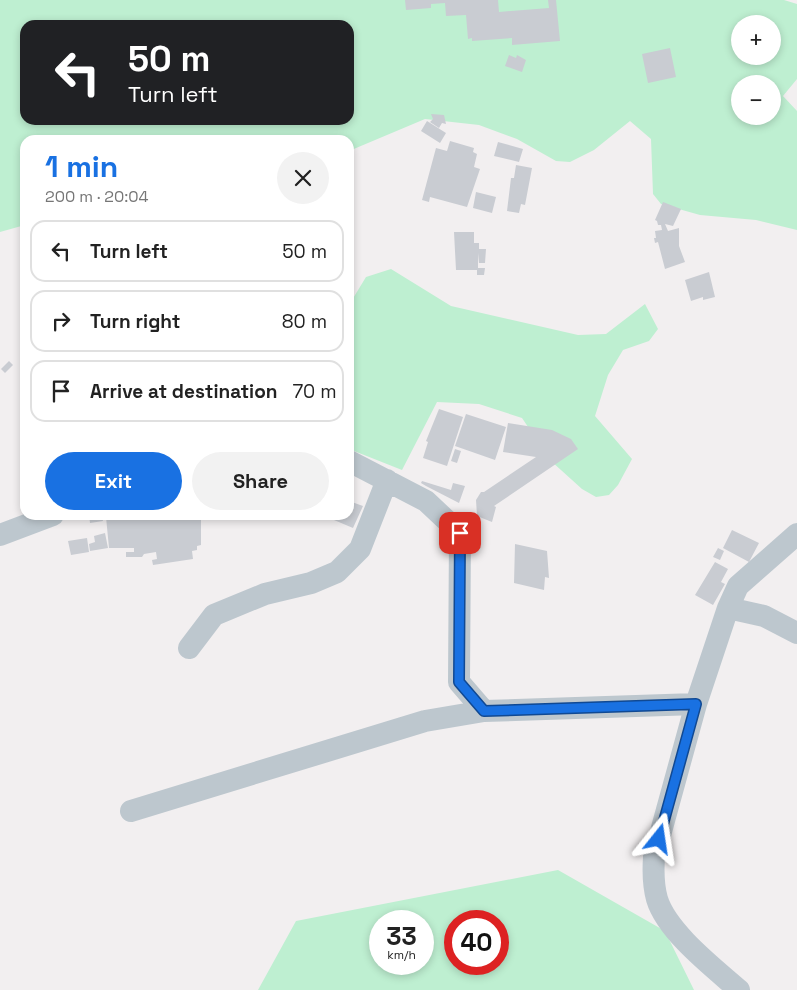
<!DOCTYPE html>
<meta charset="utf-8">
<style>
:root{--surface:#fff;--page:#f2f2f2;--text:#222;--muted:#767676;--line:#e0e0e0;--accent:#1971e2}
body{margin:0;font-family:"Space Grotesk",sans-serif;background:var(--page);color:var(--text);height:100vh;display:flex;flex-direction:column;font-size:19px;white-space:nowrap}
*{box-sizing:border-box;margin:0}
p{font-size:16px;color:var(--muted)}
.icon{flex:none;width:28px;height:28px;fill:none;stroke:currentColor;stroke-width:2;stroke-linecap:round;stroke-linejoin:round}
.map{position:relative;flex:1;overflow:hidden}
.panel{position:absolute;left:20px;top:135px;width:334px;height:385px;display:flex;flex-direction:column;background:var(--surface);border-radius:15px;box-shadow:0 2px 8px #0003}
.panel>*{flex:none}
.top-card{position:absolute;left:20px;top:20px;width:334px;height:105px;border-radius:15px;box-shadow:0 2px 8px #0003;background:#202124;color:#fff;overflow:hidden}
.buttons{position:absolute;left:731px;top:15px;display:grid;gap:10px}
.buttons a{display:grid;place-items:center;width:50px;height:50px;border-radius:50%;background:var(--surface);box-shadow:0 2px 8px #0003;font-size:25px}
.speed{position:absolute;left:369px;top:910px;display:flex;gap:10px;font-size:25px;font-weight:700;text-align:center}
.speed>*{display:grid;place-content:center;width:65px;height:65px;border-radius:50%;background:var(--surface);box-shadow:0 2px 8px #0003;line-height:1}
.speed small{font-size:12px;font-weight:400}
.speed .limit{border:8px solid #d22;background:#fff;color:#111}
.pin{position:absolute;display:grid;place-items:center;width:42px;height:42px;color:#fff;margin:-21px;border-radius:10px;box-shadow:0 2px 8px #0006}
.me{position:absolute;width:55px;margin:-28px;rotate:15deg;stroke-linejoin:round;filter:drop-shadow(0 0 4px #0008)}
.turn{display:flex;align-items:center;gap:18px;height:105px;padding:0 25px;font-size:22px}
.turn .icon{width:65px;height:65px;stroke-width:2.5}
.turn b{display:block;font-size:35px;line-height:42px}
.round{display:grid;place-items:center;flex:none;width:52px;height:52px;border-radius:26px;background:var(--page)}
.head{display:flex;align-items:center;justify-content:space-between;height:85px;padding:0 25px}
h1{font-size:30px;font-weight:700;line-height:38px;color:var(--accent)}
.action{display:flex;gap:10px;margin-top:auto;padding:10px 25px}
.action a{flex:1;height:58px;border-radius:30px;background:var(--accent);color:#fff;font-size:20px;font-weight:700;line-height:58px;text-align:center}
.action a+a{background:var(--page);color:var(--text)}
ul{padding:0;list-style:none}
li{display:flex;align-items:center;gap:15px;height:62px;margin:0 10px 8px;padding:0 15px;border:2px solid var(--line);border-radius:15px}
li div{flex:1}
li b{display:block;font-size:19px}
li em{font-style:normal}
.map>svg:first-child{display:block}
.green{fill:#beefd1;fill-rule:evenodd}
.building{fill:#c9ccd2}
.lines{fill:none;stroke-linecap:round;stroke-linejoin:round}
.minor{stroke:#bdc7ce;stroke-width:22}
.route-casing{stroke:#104993;stroke-width:12}
.route{stroke:#1971e2;stroke-width:9}
</style>
<div class="map">
<svg width="797" height="990" viewBox="0 0 797 990">
<rect width="100%" height="100%" fill="#f2eff0"/>
<path class="green" d="M0 0H784L797 4V79L783 96 797 111V230L756 220 700 215 661 204 653 194 651 139 630 121 594 150 570 162 556 161 517 139 479 125 425 119 349 151V140H25V225L0 232ZM740 24H772V56H740ZM25 25H349V120H25ZM740 84H772V116H740Z
M391 269 451 306 578 335 606 334 645 304 658 329 649 341 623 350 608 375 595 416 632 459 618 485 609 495 596 497 582 489 551 461 522 418 479 404 437 402 402 470 349 449V305L366 277Z
M558 870 665 931 694 990H258L296 921ZM380 921H422V964H380ZM455 921H498V964H455Z"/>
<path class="building" d="M405 0H498L499 12 549 8 548 0H556L560 41 512 45V38L472 41V38L468 39 466 15 446 16 445 3 431 4V8L406 10Z
M670 48 676 77 648 83 642 54Z
M509 55 516 58 517 55 526 60 522 72 505 66Z
M431 114 444 115 446 124 442 123 439 128 430 122 433 119Z
M427 121 446 133 440 143 421 131Z
M450 141 474 148 473 152 477 154 474 167 480 169 467 207 430 197 429 202 422 200 436 148 447 151Z
M498 142 523 149 519 162 494 156Z
M516 165 532 168 525 205 521 204 519 213 507 211 511 178H514Z
M476 192 496 197 492 213 473 208Z
M663 202 681 209 673 226 665 224 668 231 679 228V246L685 262 665 269 658 242 655 243 654 238H656L655 231 662 230 661 225H658L657 221 655 220Z
M454 232H474V243H479V249H486L485 263H479L478 253V268H485L484 275H477V270H456Z
M709 272 715 297 703 300V297L691 301 685 280Z
M9 361 13 365 5 373 1 369Z
M439 409 463 417 447 466 423 458 428 442 426 441Z
M466 414 506 427 495 460 455 446Z
M508 423 552 430 571 439 578 449 494 506 496 507 492 522 477 516 476 500 481 492H484L536 457 503 452Z
M455 449 461 451 457 463 451 461Z
M422 481 451 490 453 483 465 486 459 503 426 486 421 483Z
M349 501 363 506 353 528 334 520 336 515H349Z
M89 515H201V545L197 546V550L192 551 193 559 153 565 152 560 157 559 156 552 144 554 142 557H126V552H134V548H109L106 517H102L103 521 90 523Z
M732 530 759 543 749 562 723 548Z
M105 533 108 548 90 551 89 544 95 542 94 536Z
M87 538 89 552 71 555 68 541Z
M515 544 547 551 549 578 545 577 544 590 514 583Z
M718 548 724 551 720 560 713 557Z
M715 562 728 569 721 582 725 584 713 605 695 595Z"/>
<g class="lines">
<path class="minor" d="M349 461 426 501 460 533 459 682 484 711 696 704
M0 535 53 515
M728 608 764 616 797 633
M189 648 214 615 265 594 311 583 337 572 360 549 387 480
M131 811 425 721 484 711
M739 990C714 968 667 932 657 899 653 885 653 872 654 857L696 704 728 608 738 586 797 534"/>
</g>
<g class="lines">
<g class="route-casing">
<path id="route" d="M460 533 459 682 484 711 696 704 659 839"/>
</g>
<use href="#route" class="route"/>
</g>
</svg>
<div class="buttons">
<a>+</a>
<a>−</a>
</div>
<div class="speed"><div>33<small>km/h</small></div><div class="limit">40</div></div>
<div class="pin" style="left:460px;top:533px;background:#d93025"><svg class="icon" aria-label="arrive" viewBox="0 0 24 24"><path d="M6 21V4h12l-3 4 3 4H6"/></svg></div>
<svg class="me" style="left:659px;top:839px" viewBox="-20 -20 40 40"><path d="M0-17L14 15 0 8-14 15z" fill="#1971e2" stroke="#fff" stroke-width="4"/></svg>
<div class="top-card">
<div class="turn"><svg class="icon" aria-label="left" viewBox="0 0 24 24"><path d="M17 20v-9H6M10 6l-5 5 5 5"/></svg><div><b>50 m</b>Turn left</div></div>
</div>
<section class="panel">
<div class="head"><div><h1>1 min</h1><p>200 m · 20:04</p></div><a class="round"><svg class="icon" aria-label="close" viewBox="0 0 24 24"><path d="M6 6l12 12M18 6L6 18"/></svg></a></div>
<ul>
<li><svg class="icon" aria-label="left" viewBox="0 0 24 24"><path d="M17 20v-9H6M10 6l-5 5 5 5"/></svg><div><b>Turn left</b></div><em>50 m</em></li>
<li><svg class="icon" aria-label="right" viewBox="0 0 24 24"><path d="M7 20v-9h11M14 6l5 5-5 5"/></svg><div><b>Turn right</b></div><em>80 m</em></li>
<li><svg class="icon" aria-label="arrive" viewBox="0 0 24 24"><path d="M6 21V4h12l-3 4 3 4H6"/></svg><div><b>Arrive at destination</b></div><em>70 m</em></li>
</ul>
<div class="action"><a>Exit</a><a>Share</a></div>
</section>
</div>
